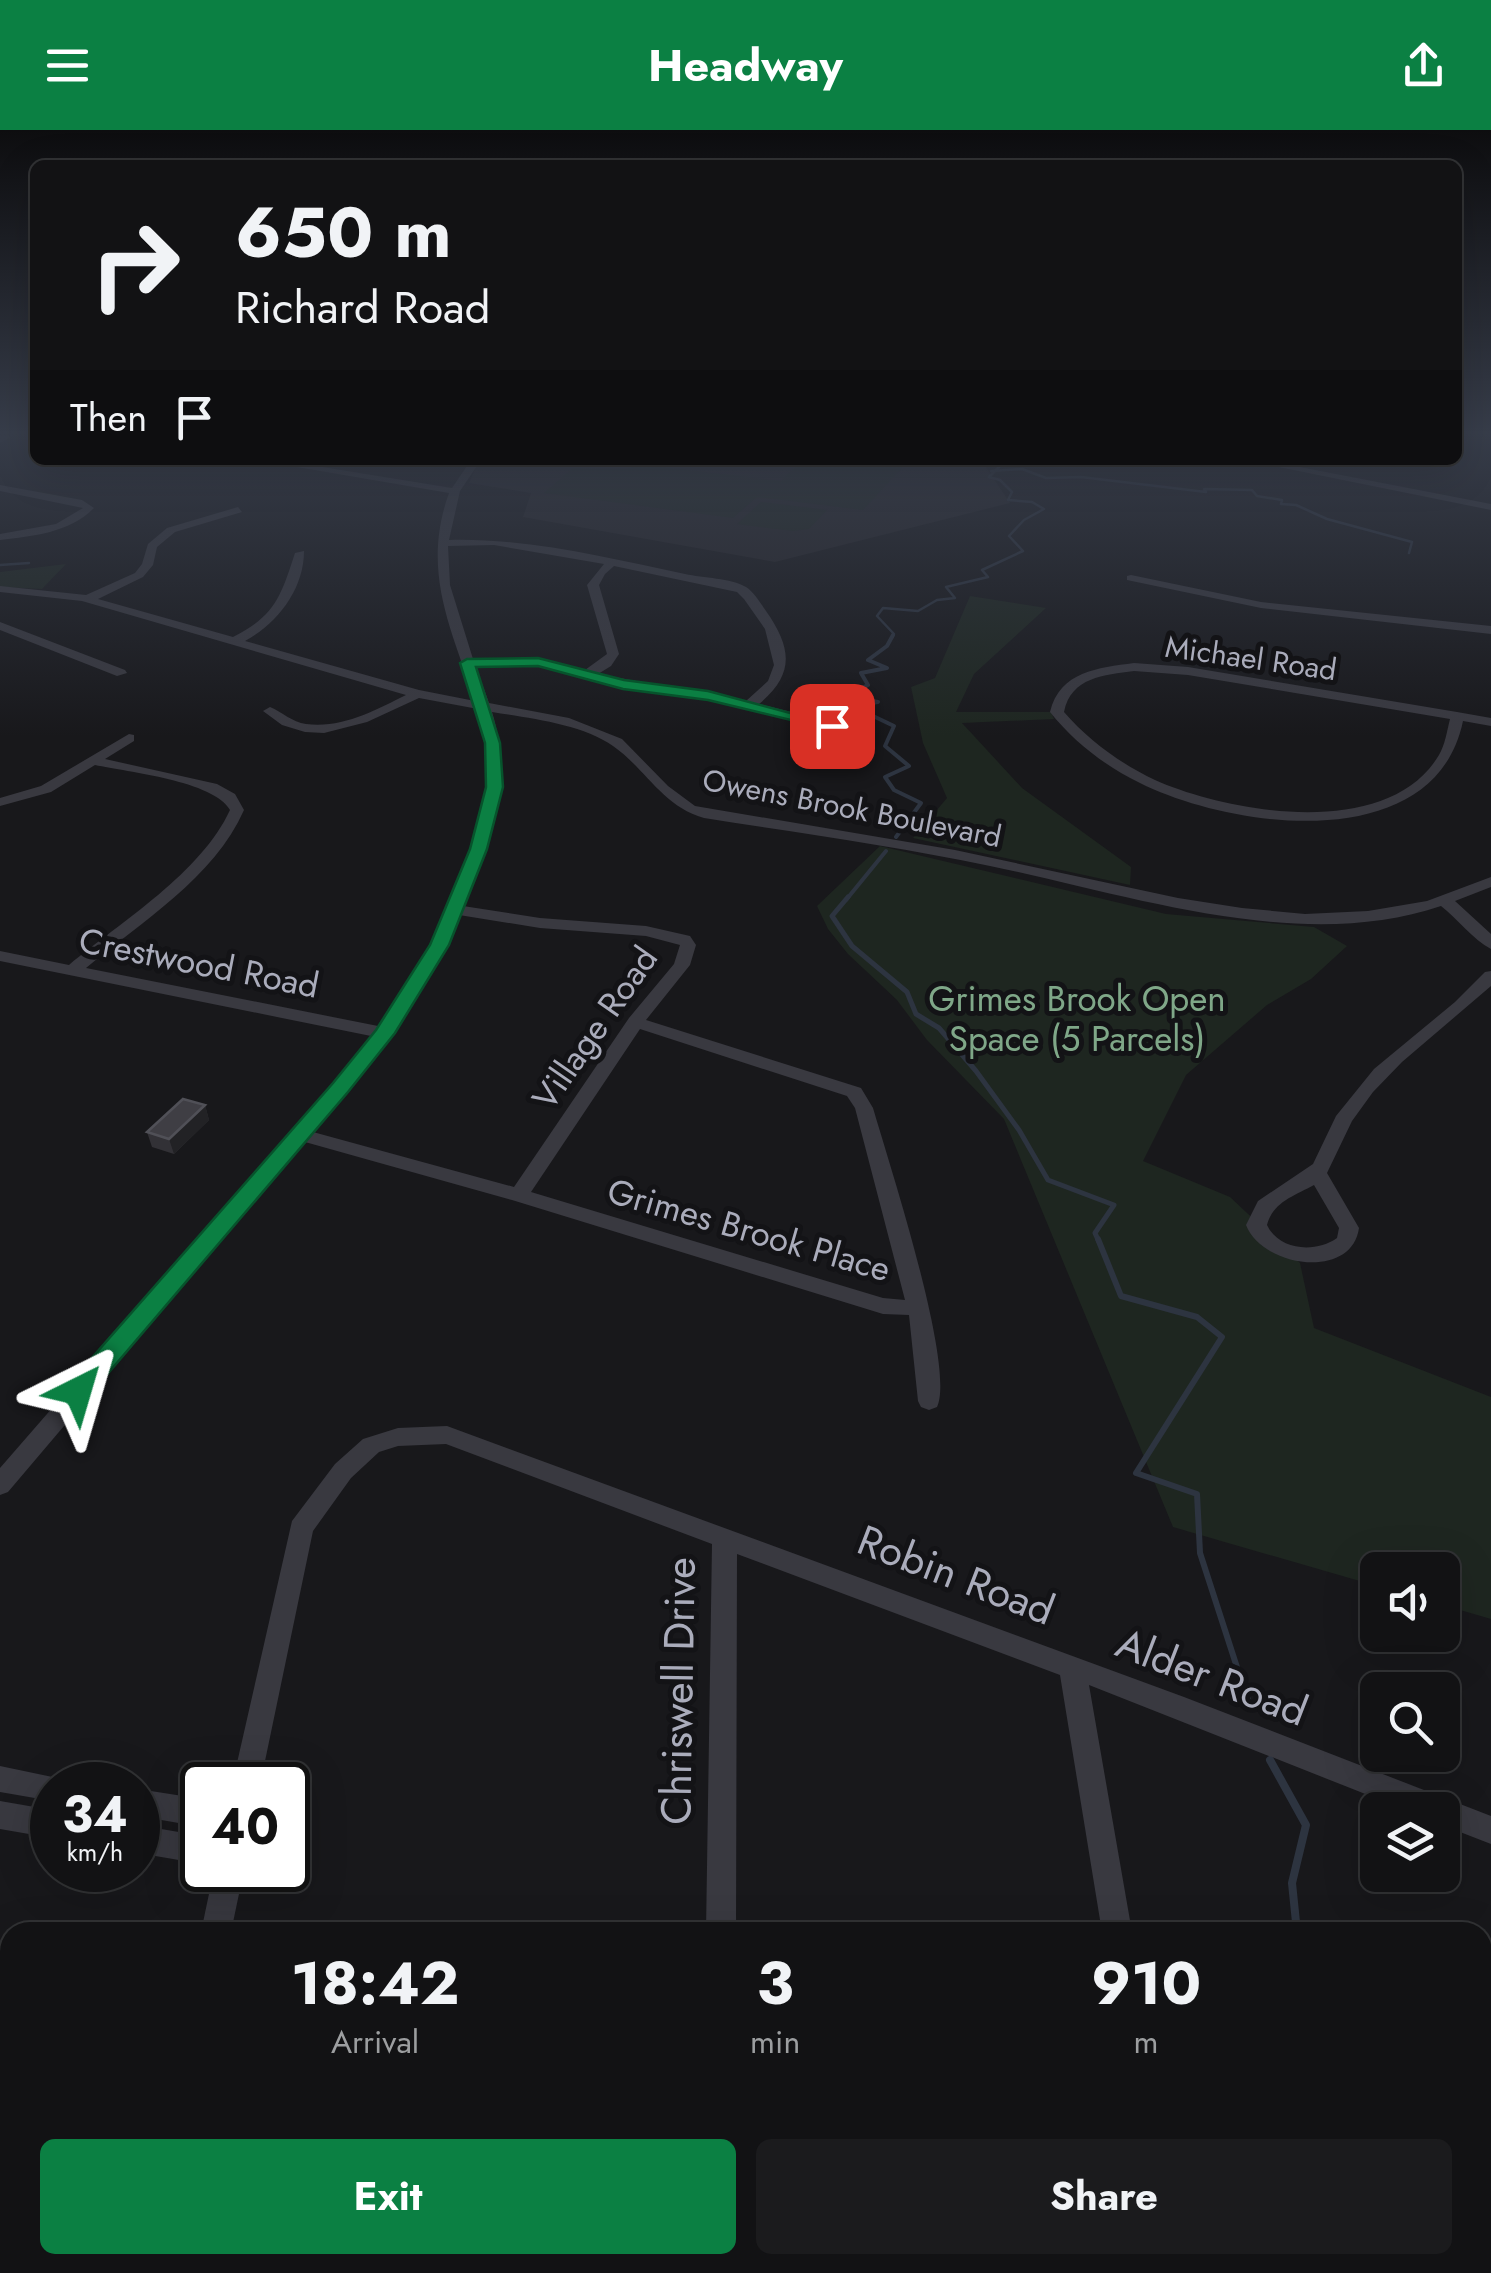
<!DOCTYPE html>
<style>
:root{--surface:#121214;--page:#1b1b1d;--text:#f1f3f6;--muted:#9c9ea0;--line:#313234;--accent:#0b8043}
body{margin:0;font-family:Jost,sans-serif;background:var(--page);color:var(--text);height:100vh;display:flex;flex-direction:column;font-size:38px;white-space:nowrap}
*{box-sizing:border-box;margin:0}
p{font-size:32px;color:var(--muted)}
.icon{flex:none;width:55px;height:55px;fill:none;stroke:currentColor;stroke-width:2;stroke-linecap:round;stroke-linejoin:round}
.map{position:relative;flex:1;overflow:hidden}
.details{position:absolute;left:0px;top:1792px;width:1492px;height:352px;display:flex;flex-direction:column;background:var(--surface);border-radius:30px 30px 0 0;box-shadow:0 10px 40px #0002,0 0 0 2px var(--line)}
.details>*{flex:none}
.banner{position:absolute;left:30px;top:30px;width:1432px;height:305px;border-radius:15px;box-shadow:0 10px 40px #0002,0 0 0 2px var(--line);background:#121214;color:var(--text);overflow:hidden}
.buttons{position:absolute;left:1360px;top:1422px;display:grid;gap:20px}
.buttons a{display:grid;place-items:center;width:100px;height:100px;border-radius:15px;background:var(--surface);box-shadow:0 10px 40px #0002,0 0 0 2px var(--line);font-size:50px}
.speed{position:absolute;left:30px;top:1632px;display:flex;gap:20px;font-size:50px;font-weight:700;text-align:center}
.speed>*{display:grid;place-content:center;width:130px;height:130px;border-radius:50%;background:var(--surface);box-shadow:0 10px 40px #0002,0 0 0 2px var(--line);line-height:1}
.speed small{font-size:25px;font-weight:400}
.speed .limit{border:5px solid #111;border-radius:15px;background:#fff;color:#111}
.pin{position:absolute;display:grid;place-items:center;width:85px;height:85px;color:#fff;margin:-42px;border-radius:20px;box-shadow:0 5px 15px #0006}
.me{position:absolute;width:110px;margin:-55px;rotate:40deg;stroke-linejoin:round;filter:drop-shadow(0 0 8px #0008)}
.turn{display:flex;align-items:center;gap:35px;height:210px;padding:0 40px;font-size:45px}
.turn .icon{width:130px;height:130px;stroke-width:2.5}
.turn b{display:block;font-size:70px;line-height:85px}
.then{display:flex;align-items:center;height:95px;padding:0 40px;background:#0003;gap:20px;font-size:38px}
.eta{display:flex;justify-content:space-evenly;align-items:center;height:170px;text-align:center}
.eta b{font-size:60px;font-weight:700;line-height:70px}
.action{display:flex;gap:20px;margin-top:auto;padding:20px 40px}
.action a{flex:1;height:115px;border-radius:15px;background:var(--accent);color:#fff;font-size:40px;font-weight:700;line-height:115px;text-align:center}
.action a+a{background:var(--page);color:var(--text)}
header{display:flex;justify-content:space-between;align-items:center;height:130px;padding:0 40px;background:var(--accent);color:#fff;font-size:45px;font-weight:700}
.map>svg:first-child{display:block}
.built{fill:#252428}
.green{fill:#1e2620}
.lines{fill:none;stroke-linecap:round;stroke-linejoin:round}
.stream-far4{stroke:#2d3440;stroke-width:2.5}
.stream-far3{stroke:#2d3440;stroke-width:4}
.stream-far2{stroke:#2d3440;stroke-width:5}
.stream-far1{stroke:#2d3440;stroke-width:6}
.stream{stroke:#2d3440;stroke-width:8}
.minor{fill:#393940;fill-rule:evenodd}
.wall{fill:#323136}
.shaded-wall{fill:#222225}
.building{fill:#3f3e44;stroke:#505057;stroke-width:2.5}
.route{fill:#0b8043;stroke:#07532c;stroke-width:2.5}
.labels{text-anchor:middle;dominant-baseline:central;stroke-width:10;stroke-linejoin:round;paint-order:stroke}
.far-street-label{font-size:30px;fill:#aaacbb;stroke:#131316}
.street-label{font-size:35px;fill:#aaacbb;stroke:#131316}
.park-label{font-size:35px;fill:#7fa788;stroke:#131316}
.near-street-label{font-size:42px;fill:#aaacbb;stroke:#131316}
</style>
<header><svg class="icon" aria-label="menu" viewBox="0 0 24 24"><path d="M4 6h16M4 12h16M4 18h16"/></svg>Headway<svg class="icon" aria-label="share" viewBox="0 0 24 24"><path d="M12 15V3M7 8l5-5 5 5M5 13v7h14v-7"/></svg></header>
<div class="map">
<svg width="1491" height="2143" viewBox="0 0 1491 2143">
<rect width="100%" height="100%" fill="#18181b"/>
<path class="built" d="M484 330H981L1010 373 775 432 523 387 531 363 469 353 476 337Z"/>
<path class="green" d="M802 330H870L903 337 863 380 757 367 733 388 544 363 573 338 627 339 638 334 781 351Z
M761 372 827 380 809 399 793 401 737 394Z
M66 434 42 459 0 457V442Z
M970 466 1046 478 974 544 956 582H1051L1054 589 962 593 1022 658 1131 737 1130 755 913 708 947 668 923 613 911 557 935 548Z
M880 716 1166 784 1314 797 1347 816 1311 849 1267 875 1186 945 1143 1031 1230 1067 1300 1133 1314 1198 1491 1267V1489L1443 1475 1442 1440H1378L1377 1456 1173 1397 1004 989 927 910 897 870 848 824 828 799 817 776Z
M927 2135H1183L1190 2143H878Z"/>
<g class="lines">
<path class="stream-far4" d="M991 341 1022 339 1046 348 1081 347 1206 362 1204 359 1252 360 1257 366 1282 370 1281 374 1296 375 1327 389 1412 412 1409 423
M0 435 29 433
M892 508 894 504 877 486 883 478 918 481 937 470 955 468 946 457 988 447 982 440 1023 421 1009 406 1024 390 1044 379 1032 372 1008 370 1012 362 1000 350 989 347 1005 331 1028 330"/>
<path class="stream-far3" d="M893 505 887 516 868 530 887 538 861 543 868 555 845 566 878 572 852 576 894 596 885 616 909 636 885 647 894 660 921 673 896 707
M846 770 886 721"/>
<path class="stream-far2" d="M848 767 832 786 852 816 907 862 916 884 939 898 976 941 1019 1000 1048 1050 1114 1075 1095 1103 1099 1112"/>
<path class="stream-far1" d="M1098 1109 1121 1166 1197 1187 1222 1207 1136 1343 1197 1364 1200 1423 1244 1559"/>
<path class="stream" d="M1243 1557 1249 1576
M1270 1630 1306 1695 1292 1753 1297 1802
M1350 2143 1352 2135"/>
<path class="minor" d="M0 306H12L0 313Z
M256 330H279L452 358 471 330H481L460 361 449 410C530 408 607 428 685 444 703 448 731 448 746 457 754 462 761 474 766 481 792 518 795 544 759 574L837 593V599L708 570 623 558 538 536 476 537 489 573 569 588 622 609 668 656 695 676 955 720 1178 768 1242 778 1305 784 1368 781 1427 771 1491 747V757L1455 771 1491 804V819C1473 810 1458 789 1441 776 1300 824 1130 765 990 736 896 716 800 703 704 688 662 676 646 639 613 616 582 594 529 588 492 582 513 650 492 713 463 776L540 788 646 796 690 806 696 815 690 835 646 890 861 958 873 978C888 1030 956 1237 937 1277L929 1280 921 1277 918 1271 909 1185 883 1184 512 1070 305 1012 8 1362 0 1365V1338L334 954 371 906 0 831V821L69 835C122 791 201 743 230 680 214 651 128 642 95 635L51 662 0 676V668L41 656 129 604 134 605V611L105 629 217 654 235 664 244 680C214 748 141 792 86 838L378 896C436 812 513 684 478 579L419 568 367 592 324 603 305 602 282 595 263 581 270 577C282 582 292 592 306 594 341 599 376 580 406 565L82 471 0 462V456L86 465 135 443 142 434 148 414 167 398 238 377 242 382 175 402 157 417 153 435 143 447 98 469 233 507C275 486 281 466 295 423L304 421C304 459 278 493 245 511L419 560 475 571C451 498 421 441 449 363ZM494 415 604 434 587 455 607 524 585 540 538 528 473 529 450 455 448 416ZM614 436 737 462 744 469 765 499 774 535 768 551 746 571 598 544 611 536 619 524 599 455 605 444ZM459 785 540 798 646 806 680 815 674 834 629 888 514 1057 313 1002 393 903ZM640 899 847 966 855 978 905 1170 883 1168 531 1062Z
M1244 330H1264L1491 374V380Z
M0 355 82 370 94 378C69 403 33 406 0 410V404L56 394 83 378 0 361Z
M1131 445 1261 472 1491 496V504L1261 478 1127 450V446Z
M0 492 125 540 127 543 117 546 0 500Z
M1134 533 1188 537 1457 582 1491 588V596L1463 591C1435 727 1232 699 1140 653 1105 636 1074 612 1050 582 1060 541 1098 538 1134 533ZM1134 541 1188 545 1450 589C1447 601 1445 615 1439 625 1388 711 1229 683 1155 650 1121 634 1088 610 1064 582 1071 547 1104 545 1134 541Z
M1491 841V856L1402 932 1373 962 1352 991 1327 1043 1359 1098C1352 1150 1263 1138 1246 1095L1258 1071 1313 1034 1336 986 1374 939 1455 872 1485 842ZM1314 1055 1339 1098 1337 1108C1316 1123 1279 1121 1267 1095 1273 1072 1294 1066 1314 1055Z
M447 1296 1184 1567 1491 1686V1714L1442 1695V1680H1406L1089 1555 1132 1802H1102L1060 1545 737 1424 736 1802H706L712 1414 446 1314 398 1316 379 1322 351 1348 313 1401 260 1655H232L292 1391 335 1334 363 1309 398 1298Z
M0 1636 62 1649 65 1655H52V1671L0 1662Z
M138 1659 202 1669V1697L138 1686Z
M0 1671 52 1680V1708L0 1699Z
M138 1695 202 1706V1734L138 1723Z
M214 1740H244L231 1802H201Z
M127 2135H163L161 2143H125Z
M699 2135H735V2143H699Z
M986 2135H1035L1031 2143H982Z"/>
</g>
<path class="wall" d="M205 975 209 990 174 1024 152 1017 147 1002Z"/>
<path class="shaded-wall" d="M205 975 209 990 174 1024 169 1009Z"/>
<path class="building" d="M183 969 205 975 169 1009 147 1002Z"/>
<linearGradient id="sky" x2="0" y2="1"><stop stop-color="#0d0d0f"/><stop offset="0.5" stop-color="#373d4a"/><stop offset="1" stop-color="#373d4a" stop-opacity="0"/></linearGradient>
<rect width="1491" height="606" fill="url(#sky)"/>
<path class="route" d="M538 528 624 550 708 561 839 596 832 600 708 570 623 559 538 536 476 537 500 613 503 657 487 719 449 815 395 903 348 962 87 1268H69L65 1261 69 1254 333 953 376 900 430 815 470 719 486 657 485 613 460 533 467 529Z"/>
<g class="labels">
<g class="far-street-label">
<text transform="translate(1251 528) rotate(8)">Michael Road</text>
<text transform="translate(852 678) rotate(11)">Owens Brook Boulevard</text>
</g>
<g class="street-label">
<text transform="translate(199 833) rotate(11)">Crestwood Road</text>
<text transform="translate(595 898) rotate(-55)">Village Road</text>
<text transform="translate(749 1100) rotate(16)">Grimes Brook Place</text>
</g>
<g class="park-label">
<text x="1077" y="869">Grimes Brook Open<tspan x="1077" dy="40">Space (5 Parcels)</tspan></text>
</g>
<g class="near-street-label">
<text transform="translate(956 1445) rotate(21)">Robin Road</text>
<text transform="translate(1212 1547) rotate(21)">Alder Road</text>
<text transform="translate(678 1561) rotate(-89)">Chriswell Drive</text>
</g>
</g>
</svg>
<div class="buttons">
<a><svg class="icon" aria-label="sound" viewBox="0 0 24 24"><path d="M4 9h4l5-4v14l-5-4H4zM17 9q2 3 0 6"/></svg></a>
<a><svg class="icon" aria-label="search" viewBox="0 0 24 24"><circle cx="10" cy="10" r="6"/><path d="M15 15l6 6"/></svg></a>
<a><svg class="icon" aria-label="layers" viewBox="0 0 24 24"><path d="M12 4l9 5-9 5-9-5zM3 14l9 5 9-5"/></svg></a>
</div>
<div class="speed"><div>34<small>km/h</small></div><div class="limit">40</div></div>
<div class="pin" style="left:832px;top:596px;background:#d93025"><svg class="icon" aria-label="arrive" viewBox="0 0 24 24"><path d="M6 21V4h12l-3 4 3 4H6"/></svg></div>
<svg class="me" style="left:78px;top:1261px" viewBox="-20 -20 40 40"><path d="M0-17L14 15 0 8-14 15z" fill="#0b8043" stroke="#fff" stroke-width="4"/></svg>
<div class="banner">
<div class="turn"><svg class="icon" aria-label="right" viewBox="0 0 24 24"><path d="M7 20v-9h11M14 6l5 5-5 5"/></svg><div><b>650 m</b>Richard Road</div></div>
<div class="then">Then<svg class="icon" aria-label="arrive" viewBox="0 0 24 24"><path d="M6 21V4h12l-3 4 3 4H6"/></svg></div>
</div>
<section class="details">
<div class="eta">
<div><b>18:42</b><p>Arrival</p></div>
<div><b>3</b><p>min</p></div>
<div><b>910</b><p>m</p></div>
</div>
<div class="action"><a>Exit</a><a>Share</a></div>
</section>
</div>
